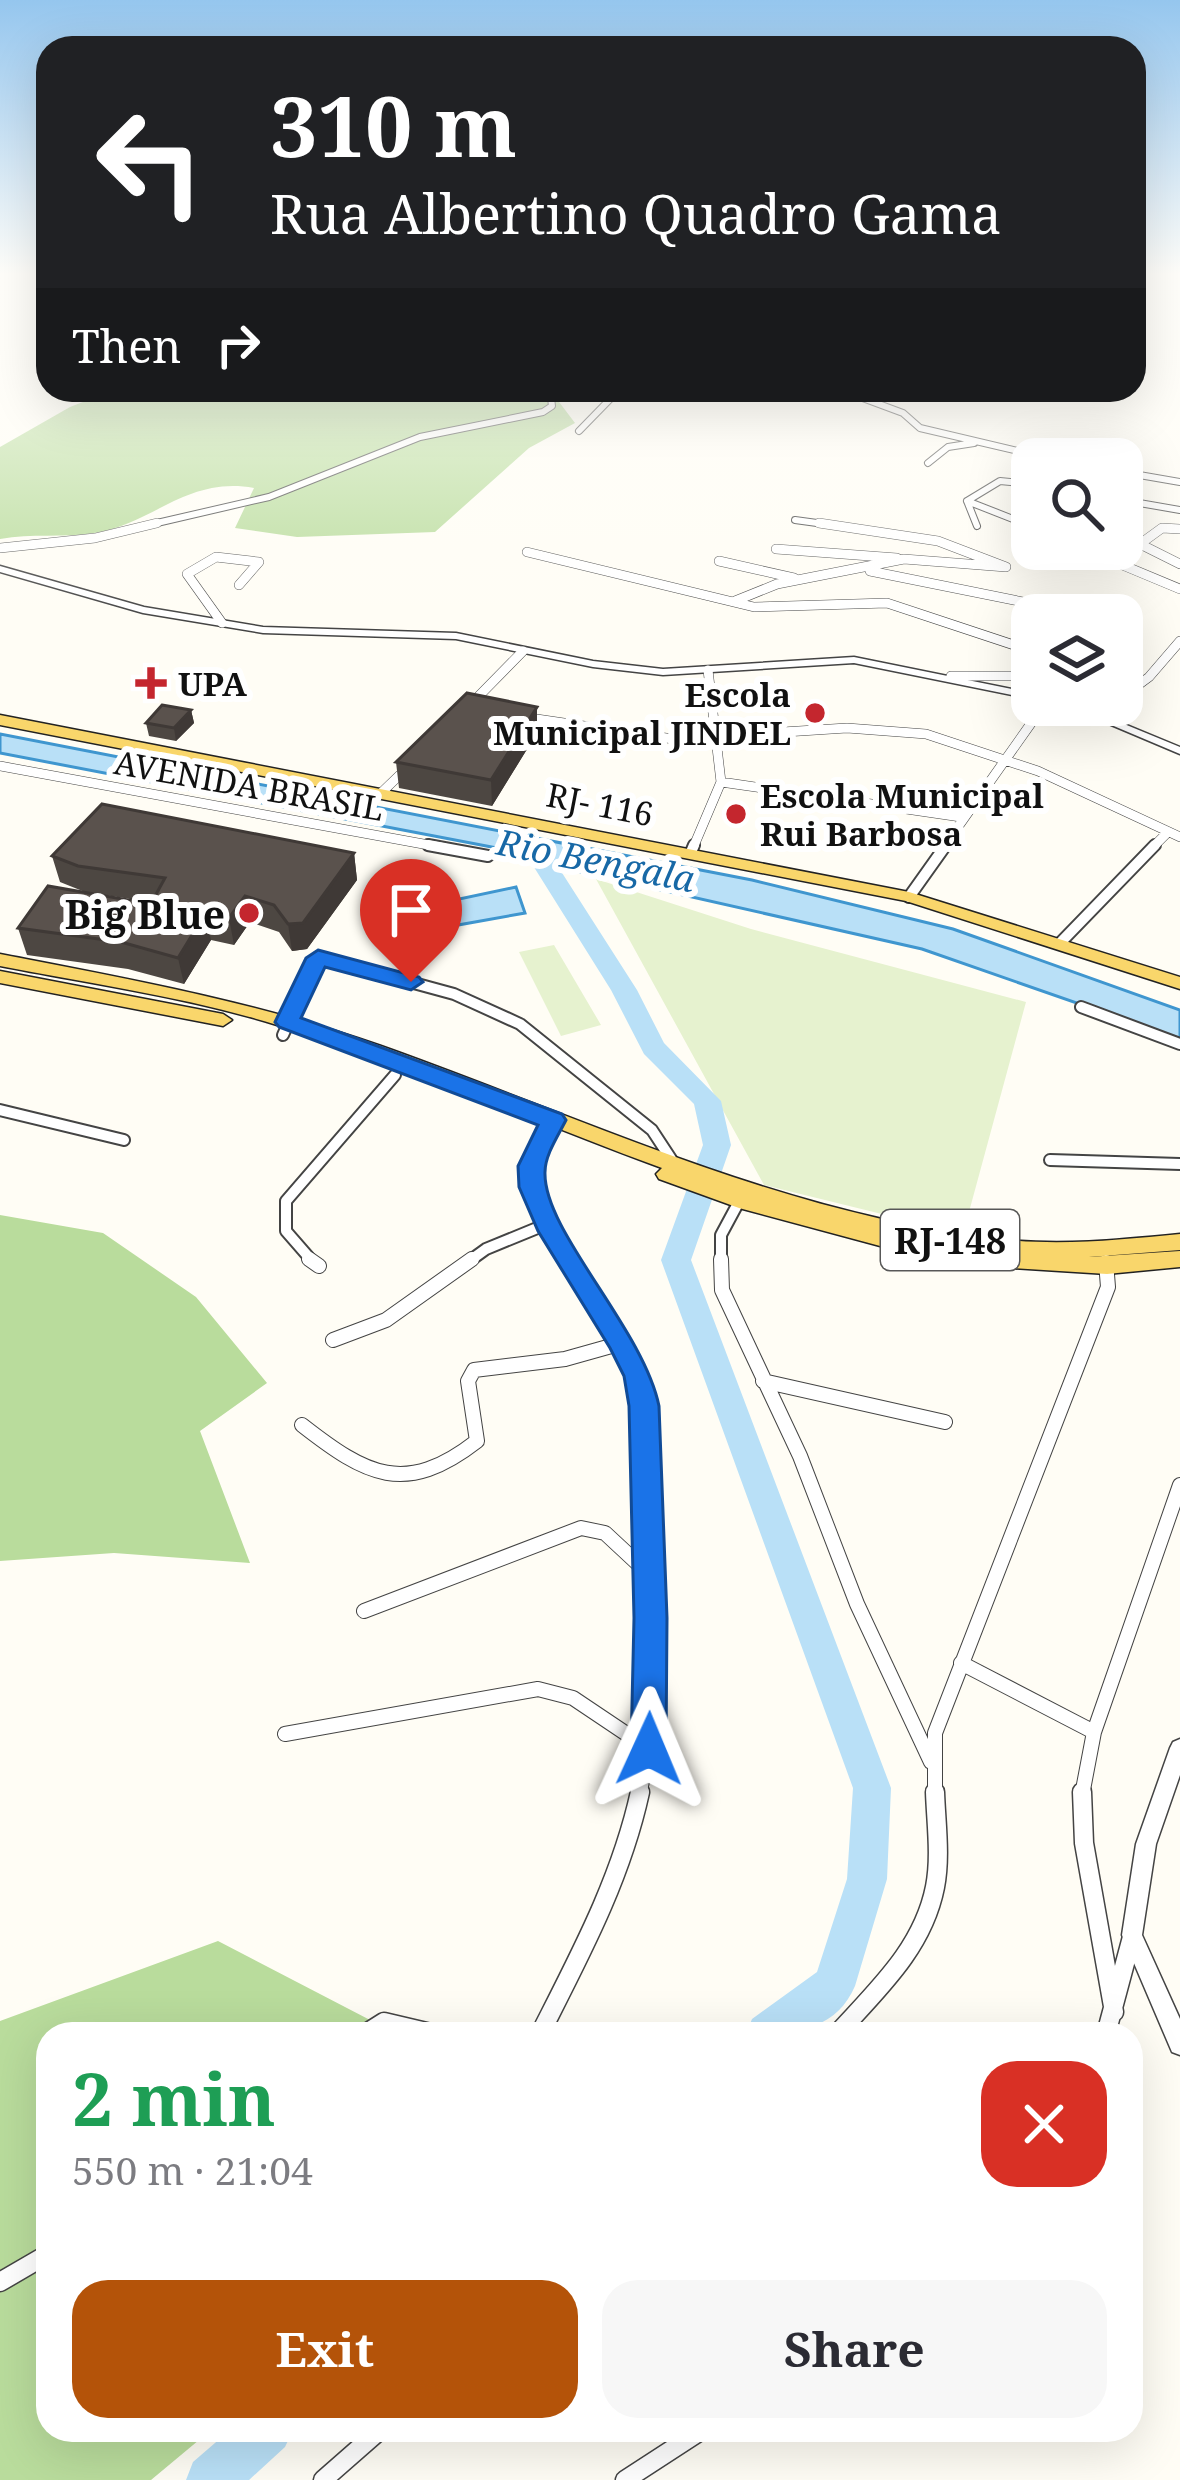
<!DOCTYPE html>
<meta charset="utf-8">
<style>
:root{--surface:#fff;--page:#f7f7f7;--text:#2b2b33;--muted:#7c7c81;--accent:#b45309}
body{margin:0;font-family:"Noto Serif",serif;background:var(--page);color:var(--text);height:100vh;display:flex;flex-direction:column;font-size:45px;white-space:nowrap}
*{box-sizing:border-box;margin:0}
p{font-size:39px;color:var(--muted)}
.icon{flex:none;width:66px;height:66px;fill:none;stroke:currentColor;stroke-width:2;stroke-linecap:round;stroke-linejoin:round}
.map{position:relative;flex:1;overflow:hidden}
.side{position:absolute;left:36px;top:2022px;width:1107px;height:420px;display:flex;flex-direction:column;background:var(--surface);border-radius:36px;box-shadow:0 12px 48px #0002}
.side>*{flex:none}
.banner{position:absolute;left:36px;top:36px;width:1110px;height:366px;border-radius:36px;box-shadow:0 12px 48px #0002;background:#202124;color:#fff;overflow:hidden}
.fabs{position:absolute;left:1011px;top:438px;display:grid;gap:24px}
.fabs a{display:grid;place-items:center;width:132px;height:132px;border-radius:24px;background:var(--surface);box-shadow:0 12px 48px #0002;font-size:60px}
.pin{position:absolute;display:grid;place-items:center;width:102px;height:102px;color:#fff;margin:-123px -51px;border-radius:50% 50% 50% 0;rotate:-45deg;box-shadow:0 0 12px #0007}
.pin .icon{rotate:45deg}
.me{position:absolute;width:132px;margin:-66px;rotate:1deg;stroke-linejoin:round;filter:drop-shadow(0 0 9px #0008)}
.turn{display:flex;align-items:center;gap:42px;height:252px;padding:0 36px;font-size:54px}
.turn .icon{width:156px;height:156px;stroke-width:2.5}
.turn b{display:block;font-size:84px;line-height:102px}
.then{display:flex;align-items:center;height:114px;padding:0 36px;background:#0003;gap:24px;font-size:45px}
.round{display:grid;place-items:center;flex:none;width:126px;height:126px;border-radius:36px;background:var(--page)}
.headline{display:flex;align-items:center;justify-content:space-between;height:204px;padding:0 36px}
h1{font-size:72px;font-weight:700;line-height:90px;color:#1e9e55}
.cta{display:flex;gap:24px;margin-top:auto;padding:24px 36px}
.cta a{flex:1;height:138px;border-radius:36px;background:var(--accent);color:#fff;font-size:48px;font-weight:700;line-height:138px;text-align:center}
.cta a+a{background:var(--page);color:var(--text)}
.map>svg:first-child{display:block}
.forest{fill:#b9dc9c}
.pitch{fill:#e6f2cf}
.water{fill:#b9e0f7;stroke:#3f96cf;stroke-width:3}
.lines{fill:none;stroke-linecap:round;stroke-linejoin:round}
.river{fill:#b9e0f7;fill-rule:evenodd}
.minor-far4-casing{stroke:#444;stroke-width:8}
.minor-far3-casing{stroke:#444;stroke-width:10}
.minor-far2-casing{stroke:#444;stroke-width:14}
.minor-far1-casing{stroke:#444;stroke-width:16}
.minor-casing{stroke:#444;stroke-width:21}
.tertiary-casing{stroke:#444;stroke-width:3}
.primary-casing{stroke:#222;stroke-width:3}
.minor-far4{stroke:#fff;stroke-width:6}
.minor-far3{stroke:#fff;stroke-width:9}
.minor-far2{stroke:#fff;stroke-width:10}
.minor-far1{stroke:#fff;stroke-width:14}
.minor{stroke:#fff;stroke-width:18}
.tertiary{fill:#fff;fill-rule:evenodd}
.primary{fill:#f9d66b;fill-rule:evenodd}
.wall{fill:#4d4742}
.shaded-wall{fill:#3f3936}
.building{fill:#5a524d;stroke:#3f3936;stroke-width:3}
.route{fill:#1a73e8;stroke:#114b97;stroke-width:3}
.poi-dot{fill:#c4262e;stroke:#fff;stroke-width:4.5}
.labels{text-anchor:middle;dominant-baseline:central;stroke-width:12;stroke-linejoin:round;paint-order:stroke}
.far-poi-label{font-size:33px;font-weight:bold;fill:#111;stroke:#fff;text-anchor:start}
.far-street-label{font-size:33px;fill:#111;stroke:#fff}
.far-water-label{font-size:36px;font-style:italic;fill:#1768a6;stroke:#fff}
.shield{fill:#fff;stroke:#585858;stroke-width:3}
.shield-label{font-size:36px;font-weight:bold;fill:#111}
.poi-label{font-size:39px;font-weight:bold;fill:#111;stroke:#fff;text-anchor:end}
</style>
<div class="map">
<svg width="1180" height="2480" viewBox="0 0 1180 2480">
<rect width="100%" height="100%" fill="#fffdf5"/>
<path class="forest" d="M114 390H550L575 423 529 448 435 532 297 537 235 528 254 488C187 476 153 524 94 533 63 538 32 533 0 539V447L70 407Z
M0 1215 103 1233 196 1297 267 1383 200 1431 250 1563 114 1553 0 1561Z
M218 1941 397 2034H48V2430H211L151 2480H0V2021Z"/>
<path class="pitch" d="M596 879 751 929 1026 1002 963 1234 764 1185Z
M554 945 601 1025 561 1036 519 952Z"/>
<path class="water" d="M0 734 752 880 953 929 1180 1010V1039L922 949 568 869 502 849 0 753Z
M516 887 525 913 458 925 445 902Z"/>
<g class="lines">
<path class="river" d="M529 833 541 840 637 990 664 1043 721 1101 731 1145 691 1260 891 1788 887 1879 855 1986C835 2033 789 2034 746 2034L752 2019 817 1972 847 1879 853 1788 661 1260 703 1145 694 1104 644 1054 611 990 517 840Z
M230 2430H293L285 2447 249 2480H186L193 2462Z"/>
<g class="minor-far4-casing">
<path id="minor-far4" d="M841 390 903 413 920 428 1052 459
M579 431 619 390
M928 463 948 447 974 443
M1122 472 1180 482
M1122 500 1180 510
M967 501 1000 481 1032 484
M967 501 1031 526
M967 501 977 526
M795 520 839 526
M144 526 269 497 420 437 543 412 552 406 550 390"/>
</g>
<g class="minor-far3-casing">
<path id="minor-far3" d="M1023 523 1032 527
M1180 529 1162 528 1140 544 1180 564
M0 548 95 538 157 523
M776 549 897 558
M1084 549 1180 589
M527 552 754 607 887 603 1032 651
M719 561 794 578
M870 571 1048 607
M735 601 777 584 904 559 1006 567 938 541 819 523
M222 623 187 574 216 557 259 562 239 585
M951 676H1032
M1122 697 1149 677 1180 641
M469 706 523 651
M1087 711 1103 705
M523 717 673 739 847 728 926 734 1038 771 1180 837
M0 766 445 848
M721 782 961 817
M381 793 408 767
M693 848 721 782 708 670
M943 848 1044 705
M1152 848 1168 832"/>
</g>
<g class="minor-far2-casing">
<path id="minor-far2" d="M428 845 488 856
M691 852 694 845
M909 897 946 845
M1061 942 1155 845
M1081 1007 1180 1044
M283 1035 318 957 454 994 520 1024 652 1130 675 1165
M0 1110 124 1140
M553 1120C519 1171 538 1214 567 1262
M1050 1160 1180 1164
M313 1262 286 1231V1201L395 1075
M468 1262 486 1249 547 1224
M721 1262V1235L742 1196"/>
</g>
<g class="minor-far1-casing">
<path id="minor-far1" d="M309 1259 319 1266
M565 1259 621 1346 644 1406 651 1618 649 1749 639 1795
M721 1259 722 1290 800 1456 857 1604 931 1762
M333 1340 386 1320 472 1259
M763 1381 945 1422
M302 1425C366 1475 405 1497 477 1441L468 1381 474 1370 565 1359 622 1343
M364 1611 581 1528 605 1533 648 1573
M961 1663 1094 1732
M285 1734 538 1689 573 1698 649 1749
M935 1795V1733L1108 1287 1106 1262
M1082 1795 1094 1732 1180 1485"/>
</g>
<g class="minor-casing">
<path id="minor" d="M1082 1792 1084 1843 1114 2012
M365 2034 384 2022 435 2034
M540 2034C580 1955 621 1879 640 1792
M837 2034C878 1989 923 1948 935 1887 941 1857 936 1822 935 1792
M1106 2034 1132 1937
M0 2282 48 2254
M323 2480 380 2430
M625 2480 702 2430"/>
</g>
<g class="tertiary-casing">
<path id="tertiary" d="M0 566 144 607 263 627 456 633 593 661 663 669 854 657 1032 693V699L854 663 663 675 593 667 456 639 263 633 143 613 0 572Z
M1064 705H1078L1180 747V754Z
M1180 1739V1775L1156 1844 1142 1935 1180 2019V2055L1172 2052 1122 1935 1136 1844 1170 1748 1173 1742Z"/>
</g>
<g class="primary-casing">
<path id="primary" d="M0 715 909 892 1180 977V989L906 901 0 725Z
M0 954C129 979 256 1002 381 1046 584 1118 781 1214 998 1239 1058 1246 1120 1240 1180 1234V1250L1089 1257 1180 1251V1267L1107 1274 996 1267 988 1265 985 1259 989 1253 904 1240 902 1248 895 1250 739 1208 659 1179 656 1174 662 1168C533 1121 408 1064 277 1025 187 997 92 984 0 966Z
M0 971 223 1014 232 1020 223 1026 0 983Z"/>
</g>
<use href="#minor-far4" class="minor-far4"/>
<use href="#minor-far3" class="minor-far3"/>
<use href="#minor-far2" class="minor-far2"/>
<use href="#minor-far1" class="minor-far1"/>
<use href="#minor" class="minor"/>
<use href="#tertiary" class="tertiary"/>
<use href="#primary" class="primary"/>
</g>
<path class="wall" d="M537 707V733L492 806 399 788 396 762Z
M191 710 194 723 176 741 149 736 146 723Z
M354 853 357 880 307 949 292 951 279 932 250 922 234 945 211 940 184 984 128 969 27 955 18 928 137 900 85 892 60 882 52 856Z"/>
<path class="shaded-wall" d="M537 707V733L492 806 491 780Z
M191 710 194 723 176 741 174 728Z
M354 853 357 880 307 949 292 951 288 924Z
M245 896 250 922 234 945 229 918Z
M205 914 211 940 184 984 178 958Z"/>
<path class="building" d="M467 693 537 707 491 780 396 762Z
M162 705 191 710 174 728 146 723Z
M102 804 354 853 303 923 288 924 274 905 245 896 229 918 205 914 178 958 121 942 18 928 48 886 128 900 154 898 165 878 78 866 52 856Z"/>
<linearGradient id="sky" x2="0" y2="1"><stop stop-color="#95c6ee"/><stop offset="0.44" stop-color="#fffefa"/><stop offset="1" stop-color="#fffefa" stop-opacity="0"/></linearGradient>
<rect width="1180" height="622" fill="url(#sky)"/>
<path class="route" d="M318 950 419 977 423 982 411 990 325 967 301 1018 562 1114 566 1120C558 1136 545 1155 545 1172 543 1231 643 1328 659 1406L667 1618 666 1749 661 1761 649 1766 636 1761 631 1749 634 1618 629 1406 624 1376 610 1348 538 1231 519 1187 518 1166 538 1125 279 1027 275 1022 306 958Z"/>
<g class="poi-dot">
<path d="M145 665h12v12h12v12h-12v12h-12v-12h-12v-12h12z"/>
<circle cx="815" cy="713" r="12"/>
<circle cx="736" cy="814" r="12"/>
<circle cx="249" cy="913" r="12"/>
</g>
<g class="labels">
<g class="far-poi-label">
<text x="178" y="683">UPA</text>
<text x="791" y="694" text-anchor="end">Escola<tspan x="791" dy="38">Municipal JINDEL</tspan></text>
<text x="760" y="795">Escola Municipal<tspan x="760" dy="38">Rui Barbosa</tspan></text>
</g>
<g class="far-street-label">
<text transform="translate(249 785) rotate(10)">AVENIDA BRASIL</text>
<text transform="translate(600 804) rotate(11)">RJ- 116</text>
</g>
<g class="far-water-label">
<text transform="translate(596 860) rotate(11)">Rio Bengala</text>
</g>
<rect class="shield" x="881" y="1210" width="138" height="60" rx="9"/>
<g class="shield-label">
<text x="950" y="1240">RJ-148</text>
</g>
<g class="poi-label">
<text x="225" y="913">Big Blue</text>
</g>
</g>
</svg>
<div class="fabs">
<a><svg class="icon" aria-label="search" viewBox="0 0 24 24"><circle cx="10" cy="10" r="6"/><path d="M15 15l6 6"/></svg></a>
<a><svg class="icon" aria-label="layers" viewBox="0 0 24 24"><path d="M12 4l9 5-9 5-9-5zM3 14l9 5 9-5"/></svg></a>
</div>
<div class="pin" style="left:411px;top:982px;background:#d93025"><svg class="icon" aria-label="arrive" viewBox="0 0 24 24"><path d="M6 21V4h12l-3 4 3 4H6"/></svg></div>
<svg class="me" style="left:649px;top:1749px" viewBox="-20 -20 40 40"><path d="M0-17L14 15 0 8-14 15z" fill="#1a73e8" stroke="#fff" stroke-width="4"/></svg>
<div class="banner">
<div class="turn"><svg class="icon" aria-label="left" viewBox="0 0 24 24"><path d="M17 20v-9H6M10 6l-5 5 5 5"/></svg><div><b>310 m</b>Rua Albertino Quadro Gama</div></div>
<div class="then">Then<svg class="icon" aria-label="right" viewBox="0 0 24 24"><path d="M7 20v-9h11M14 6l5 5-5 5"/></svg></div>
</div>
<section class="side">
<div class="headline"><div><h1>2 min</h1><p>550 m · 21:04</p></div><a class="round" style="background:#d93025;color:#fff"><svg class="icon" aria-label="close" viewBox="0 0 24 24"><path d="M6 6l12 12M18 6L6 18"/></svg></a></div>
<div class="cta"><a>Exit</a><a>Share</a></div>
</section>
</div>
